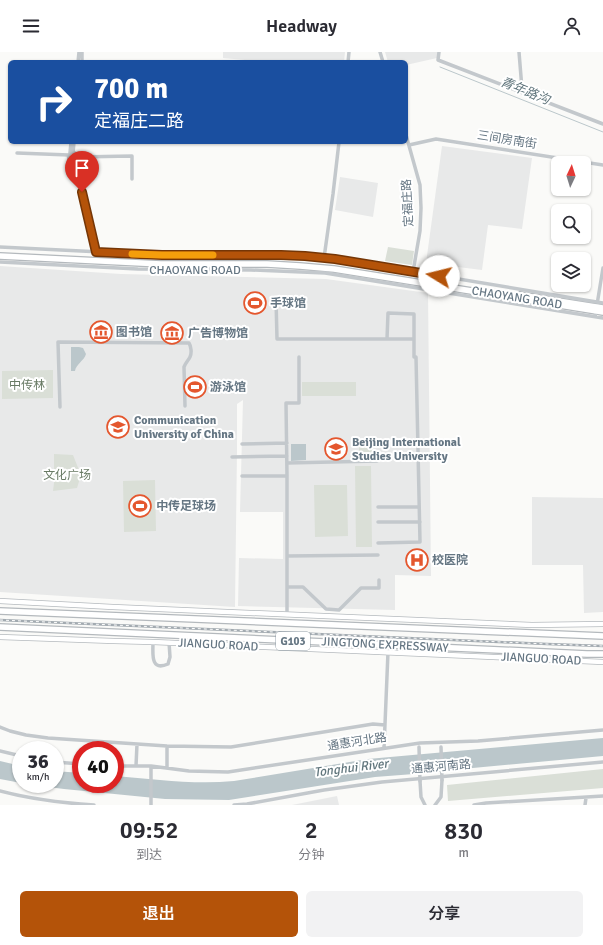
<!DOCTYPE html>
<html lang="zh">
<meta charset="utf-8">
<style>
:root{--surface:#fff;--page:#f2f2f3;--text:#2b2b33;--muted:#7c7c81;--accent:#b45309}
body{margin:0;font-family:Signika,"Noto Sans SC",sans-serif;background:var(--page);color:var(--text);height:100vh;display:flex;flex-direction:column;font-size:15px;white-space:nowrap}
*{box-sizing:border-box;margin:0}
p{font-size:13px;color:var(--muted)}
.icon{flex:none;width:22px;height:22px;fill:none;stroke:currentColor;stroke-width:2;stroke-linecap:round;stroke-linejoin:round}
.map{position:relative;height:753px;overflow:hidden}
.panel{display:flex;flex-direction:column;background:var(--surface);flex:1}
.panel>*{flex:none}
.guide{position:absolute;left:8px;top:8px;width:400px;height:84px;border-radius:6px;box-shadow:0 1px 3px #0004;background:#1a4fa0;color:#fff;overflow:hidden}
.needle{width:26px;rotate:4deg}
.fabs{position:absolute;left:551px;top:104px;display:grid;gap:8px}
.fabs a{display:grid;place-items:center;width:40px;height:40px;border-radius:6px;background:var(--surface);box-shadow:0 1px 3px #0004;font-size:20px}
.speed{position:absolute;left:12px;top:689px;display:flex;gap:8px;font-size:20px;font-weight:700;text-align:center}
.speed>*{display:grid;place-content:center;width:52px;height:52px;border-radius:50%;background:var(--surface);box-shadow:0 1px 3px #0004;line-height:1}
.speed small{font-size:10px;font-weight:400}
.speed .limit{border:6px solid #d22;background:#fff;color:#111}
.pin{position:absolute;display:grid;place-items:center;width:34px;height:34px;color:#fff;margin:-41px -17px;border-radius:50% 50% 50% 0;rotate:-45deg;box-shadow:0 0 4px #0007}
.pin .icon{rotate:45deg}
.me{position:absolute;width:44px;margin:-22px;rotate:279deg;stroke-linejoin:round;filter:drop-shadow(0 0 3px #0008)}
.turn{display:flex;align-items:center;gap:14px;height:84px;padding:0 20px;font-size:18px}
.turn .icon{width:52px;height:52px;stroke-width:2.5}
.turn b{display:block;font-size:28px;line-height:34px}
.eta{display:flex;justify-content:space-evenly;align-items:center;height:68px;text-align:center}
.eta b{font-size:24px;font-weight:600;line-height:28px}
.cta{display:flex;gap:8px;margin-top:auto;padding:8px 20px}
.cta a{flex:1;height:46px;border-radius:6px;background:var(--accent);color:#fff;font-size:16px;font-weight:600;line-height:46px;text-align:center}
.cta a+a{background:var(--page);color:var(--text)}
header{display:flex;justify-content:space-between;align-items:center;height:52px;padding:0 20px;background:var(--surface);font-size:18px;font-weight:600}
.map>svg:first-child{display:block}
.built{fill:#e8e9e9}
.green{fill:#dadfd7}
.water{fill:#bbc7cb}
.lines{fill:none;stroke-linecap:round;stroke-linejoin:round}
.stream{stroke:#bbc7cb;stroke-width:1}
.major-casing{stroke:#b5babe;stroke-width:6}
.highway-casing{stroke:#b4b9bd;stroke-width:8}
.minor{stroke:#c3c8cc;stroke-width:3.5}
.major{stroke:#fff;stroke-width:4.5}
.highway{stroke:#fff;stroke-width:5.5}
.rail-casing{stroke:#a2aab0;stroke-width:2.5}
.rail{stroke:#fff;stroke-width:1;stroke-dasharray:3;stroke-linecap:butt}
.minor-bridge{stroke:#c3c8cc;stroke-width:3.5}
.route-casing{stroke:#753606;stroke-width:10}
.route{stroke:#b45309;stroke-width:7}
.slow{stroke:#f59e0b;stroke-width:7}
.labels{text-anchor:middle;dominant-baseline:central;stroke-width:4;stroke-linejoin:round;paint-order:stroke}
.shield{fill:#fff;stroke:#939fa8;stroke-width:1}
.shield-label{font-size:11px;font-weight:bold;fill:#657683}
.street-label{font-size:12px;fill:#657683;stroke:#fff}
.poi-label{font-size:12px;font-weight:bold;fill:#657683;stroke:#fff;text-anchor:start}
.park-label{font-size:12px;fill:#687a64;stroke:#fff}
.water-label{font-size:13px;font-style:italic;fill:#60757c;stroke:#fff}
</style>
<header><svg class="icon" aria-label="menu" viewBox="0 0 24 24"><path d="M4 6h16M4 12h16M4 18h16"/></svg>Headway<svg class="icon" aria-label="person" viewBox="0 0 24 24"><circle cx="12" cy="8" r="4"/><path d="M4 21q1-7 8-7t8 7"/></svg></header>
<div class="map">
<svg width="603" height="753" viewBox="0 0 603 753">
<rect width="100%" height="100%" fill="#fafaf8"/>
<path class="built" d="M223 0H345L344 10H267L223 6Z
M385 0H438L437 6 406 13V10H388Z
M442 94 532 106 522 177 488 173 482 218 426 211Z
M340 125 378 131 373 165 335 158Z
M0 214 121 222 326 227 428 241 431 524 395 523V558L238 554 239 506 283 507V460H240L243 348 237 352V398L235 555 0 540Z
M532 445 603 446V560L584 561 583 513H532Z
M337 744 339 753H292Z"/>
<path class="green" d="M388 195 414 199 412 213 385 209Z
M53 318V346L2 347V319Z
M302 330H356V344H302Z
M359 392H373V407H359Z
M54 402 73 403 81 423 77 436 53 439 54 431Z
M355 414H371L372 495H356Z
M155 428 156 479 124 480 123 429Z
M314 433H347L348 484 315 485Z
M603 717V736L448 749 447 733Z"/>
<path class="water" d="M71 295H79L83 296 86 302C84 309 76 312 75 319H71Z
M291 392H306V408L291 409Z
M603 686V704L462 717 427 721 375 725 229 748 165 747 64 737 25 732H55V719L81 721V732H115V724C154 727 194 733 234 729L368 707Z
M0 709 21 714V731L0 727Z"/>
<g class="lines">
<path class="stream" d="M440 15 603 80"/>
<g class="major-casing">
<path id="major" d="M0 549 113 555 532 573 603 572
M0 585 114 589 153 590 603 610"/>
</g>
<g class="highway-casing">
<path id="highway" d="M0 204 161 212H267L300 214 334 217 603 260
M520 243 603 256
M0 559 603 584
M0 575 587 602H603"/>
</g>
<path class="minor" d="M380 0 383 10
M439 0 438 8 603 72
M519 0 522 37
M78 10 79 0
M82 10V0
M348 10 349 0
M406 83 420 133 421 156 420 179 413 220
M409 93 436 87 603 113
M68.5 105a4.5 4.5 0 1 1 9 0a4.5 4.5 0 1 1-9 0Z
M17 101 69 103
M70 101 71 90
M73 101 74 90
M78 105 132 104V127
M74 110 96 200
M0 195 162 203H281L305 204 368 212 603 251
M324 206 333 142 339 90
M0 210 138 217 251 218 325 221 603 266
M276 247 277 287H387
M595 265 603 216
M60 355 58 290 189 291C191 294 192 301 190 305 188 309 186 310 184 315L185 354
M242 392 287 391
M232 405 287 404
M287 411 377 409
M242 424H287
M378 455H419
M378 470H420
M378 491 420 490 416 305H414V262L388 261 387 287H414
M287 504 378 503
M287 535H303L326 557 339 558 361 536H379V528
M287 563V424L286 351H299V305
M153 590C153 601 150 620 168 612L170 605 169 590
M0 675 10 679 26 683 48 686 167 694 231 695 373 672 385 673
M384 696 388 600
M0 699 21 704
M55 710 81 712
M115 714H151L189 719 228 720 420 691 478 689 603 678
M136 714 137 692
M167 716V694
M420 729 421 745 425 753
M0 739C30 747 62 751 94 753
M151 753V714
M234 753 247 752 324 738 382 730 603 710
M435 753 441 745 442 728
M474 753 486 751 603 744
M585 753 586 746"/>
<use href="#major" class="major"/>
<use href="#highway" class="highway"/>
<g class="rail-casing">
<path id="rail" d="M0 568 547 592 603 594"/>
</g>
<use href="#rail" class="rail"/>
<path class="minor-bridge" d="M419 695 420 729
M441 695 442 728"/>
</g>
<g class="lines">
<g class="route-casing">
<path id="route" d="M82 140 96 200 162 203H281L305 204 335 207 439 224"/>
</g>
<use href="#route" class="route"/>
<path class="slow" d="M132 202 162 203H213"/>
</g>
<defs>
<g id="stadium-ring" transform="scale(1.15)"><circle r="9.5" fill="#fff" stroke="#e4572e" stroke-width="1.5"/><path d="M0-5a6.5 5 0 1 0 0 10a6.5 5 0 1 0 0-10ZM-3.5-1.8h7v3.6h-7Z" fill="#e4572e"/></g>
<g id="museum-ring" transform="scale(1.15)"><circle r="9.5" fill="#fff" stroke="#e4572e" stroke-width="1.5"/><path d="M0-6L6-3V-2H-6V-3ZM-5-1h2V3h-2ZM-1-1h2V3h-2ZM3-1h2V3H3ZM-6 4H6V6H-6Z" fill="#e4572e"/></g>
<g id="university-ring" transform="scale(1.15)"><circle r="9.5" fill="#fff" stroke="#e4572e" stroke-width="1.5"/><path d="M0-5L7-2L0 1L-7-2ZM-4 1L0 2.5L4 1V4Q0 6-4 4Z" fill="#e4572e"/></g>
<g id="hospital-ring" transform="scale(1.15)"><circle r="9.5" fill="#fff" stroke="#e4572e" stroke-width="1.5"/><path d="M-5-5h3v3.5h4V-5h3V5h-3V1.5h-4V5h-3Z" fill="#e4572e"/></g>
</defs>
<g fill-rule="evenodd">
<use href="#stadium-ring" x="255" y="251"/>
<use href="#museum-ring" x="101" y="280"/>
<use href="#museum-ring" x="172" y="281"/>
<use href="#stadium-ring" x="195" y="335"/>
<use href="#university-ring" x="118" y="375"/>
<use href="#university-ring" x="336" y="397"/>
<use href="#stadium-ring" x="140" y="454"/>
<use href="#hospital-ring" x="417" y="508"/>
</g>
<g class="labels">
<rect class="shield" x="276" y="580" width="34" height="18" rx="3"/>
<g class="shield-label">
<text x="293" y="589">G103</text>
</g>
<g class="street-label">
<text transform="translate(507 88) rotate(9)">三间房南街</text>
<text transform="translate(408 151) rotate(-93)">定福庄路</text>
<text x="195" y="218">CHAOYANG ROAD</text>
<text transform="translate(517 246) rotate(9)">CHAOYANG ROAD</text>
<text transform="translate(218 593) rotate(3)">JIANGUO ROAD</text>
<text transform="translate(385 593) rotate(3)">JINGTONG EXPRESSWAY</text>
<text transform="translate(541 607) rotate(3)">JIANGUO ROAD</text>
<text transform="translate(357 690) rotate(-9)">通惠河北路</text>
<text transform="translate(441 715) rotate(-5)">通惠河南路</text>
</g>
<g class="poi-label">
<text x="270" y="251">手球馆</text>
<text x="116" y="280">图书馆</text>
<text x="188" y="281">广告博物馆</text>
<text x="210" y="335">游泳馆</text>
<text x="134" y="368">Communication<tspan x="134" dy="14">University of China</tspan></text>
<text x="352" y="390">Beijing International<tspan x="352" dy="14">Studies University</tspan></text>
<text x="156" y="454">中传足球场</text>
<text x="432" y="508">校医院</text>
</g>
<g class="park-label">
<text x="27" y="333">中传林</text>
<text x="67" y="423">文化广场</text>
</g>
<g class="water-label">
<text transform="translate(525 39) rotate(22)">青年路沟</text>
<text transform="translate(351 716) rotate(-7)">Tonghui River</text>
</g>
</g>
</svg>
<div class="fabs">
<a><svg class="needle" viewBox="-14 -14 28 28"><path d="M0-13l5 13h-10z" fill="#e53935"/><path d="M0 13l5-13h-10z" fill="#7c7c81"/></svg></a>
<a><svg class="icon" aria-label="search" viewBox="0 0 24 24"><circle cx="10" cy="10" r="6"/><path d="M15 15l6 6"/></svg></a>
<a><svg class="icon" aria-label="layers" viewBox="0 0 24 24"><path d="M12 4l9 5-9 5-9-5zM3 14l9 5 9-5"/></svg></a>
</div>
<div class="speed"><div>36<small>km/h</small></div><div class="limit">40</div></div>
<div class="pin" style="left:82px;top:140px;background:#d93025"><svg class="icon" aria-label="arrive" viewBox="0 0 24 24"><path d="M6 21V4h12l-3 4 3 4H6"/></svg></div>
<svg class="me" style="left:439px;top:224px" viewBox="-20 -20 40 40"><circle r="19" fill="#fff"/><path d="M0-13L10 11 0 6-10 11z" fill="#b45309"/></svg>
<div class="guide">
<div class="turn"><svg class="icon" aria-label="right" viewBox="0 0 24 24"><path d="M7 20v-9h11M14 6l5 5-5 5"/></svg><div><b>700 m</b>定福庄二路</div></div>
</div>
</div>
<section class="panel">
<div class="eta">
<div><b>09:52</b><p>到达</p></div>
<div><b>2</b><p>分钟</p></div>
<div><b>830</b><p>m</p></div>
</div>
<div class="cta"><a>退出</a><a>分享</a></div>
</section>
